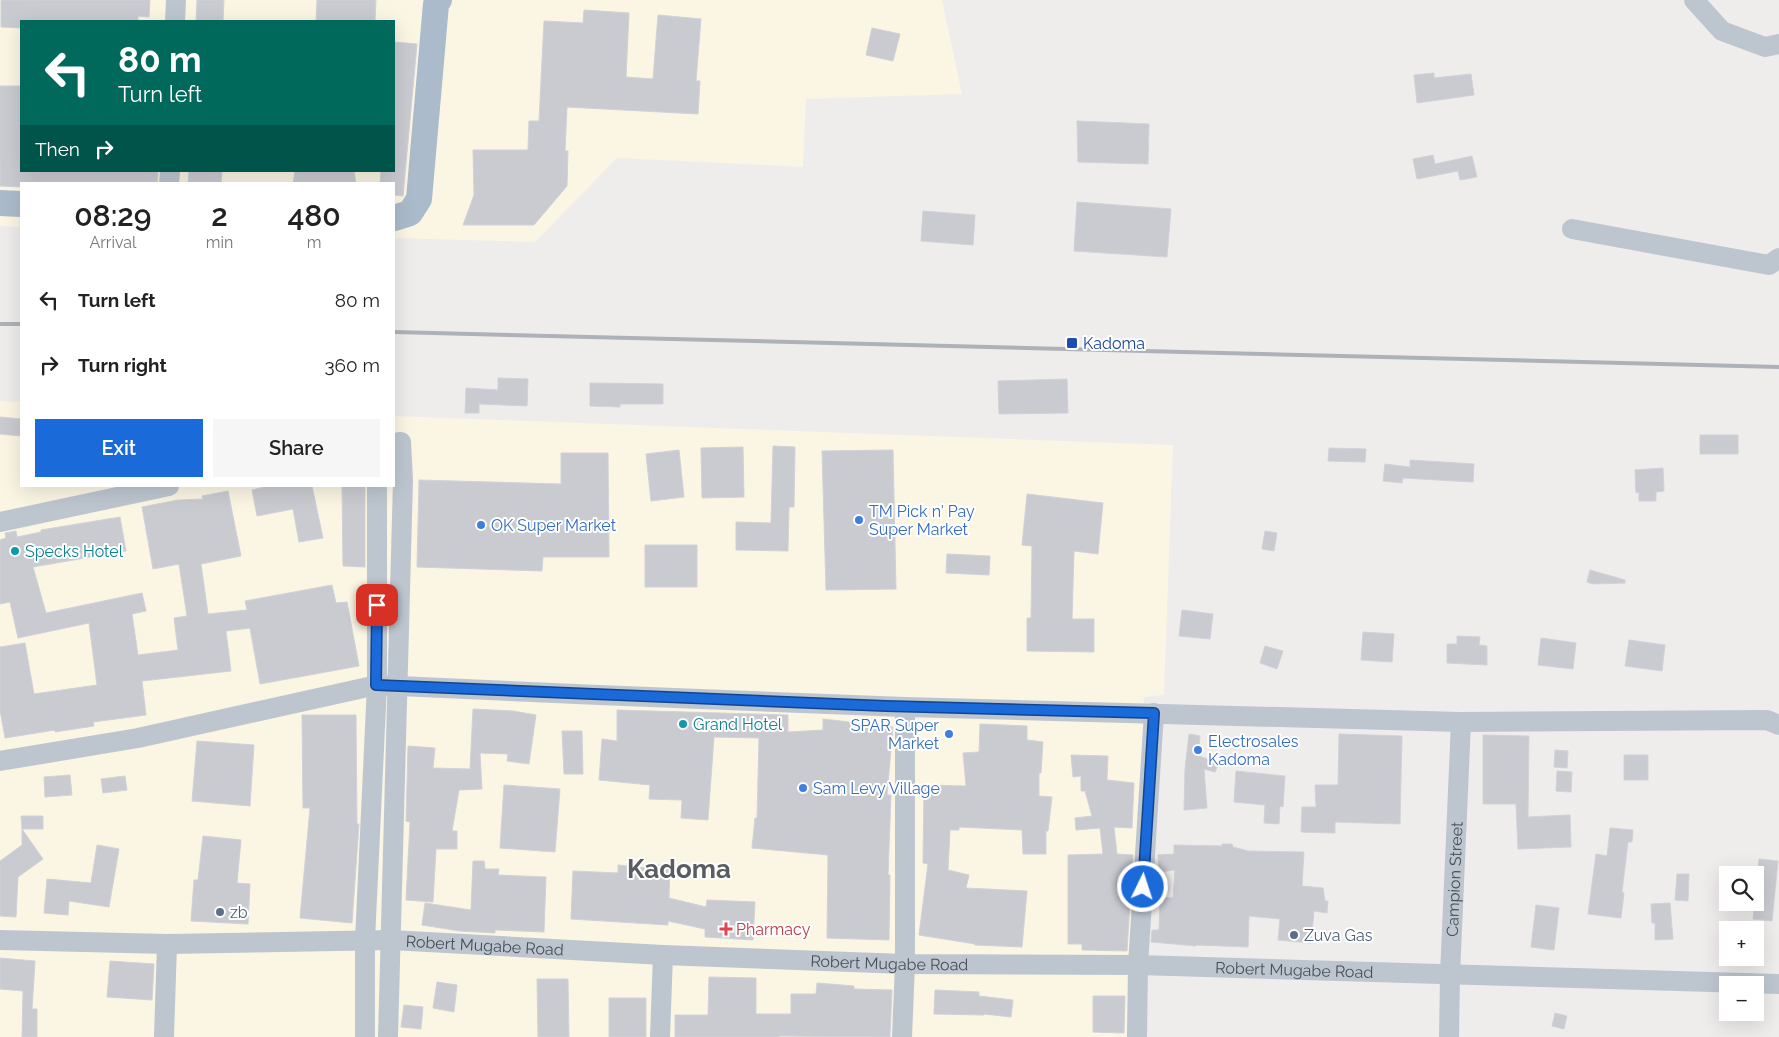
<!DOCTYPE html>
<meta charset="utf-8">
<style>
:root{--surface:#fff;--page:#f6f6f6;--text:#222;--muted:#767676;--accent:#1b6ada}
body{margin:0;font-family:Raleway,sans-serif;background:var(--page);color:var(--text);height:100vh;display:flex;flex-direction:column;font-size:19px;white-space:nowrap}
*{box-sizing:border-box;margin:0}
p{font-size:16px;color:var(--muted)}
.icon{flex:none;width:28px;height:28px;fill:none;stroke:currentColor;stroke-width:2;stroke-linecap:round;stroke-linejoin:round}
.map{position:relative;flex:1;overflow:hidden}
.drawer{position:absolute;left:20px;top:182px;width:375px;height:305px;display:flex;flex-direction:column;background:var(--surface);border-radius:0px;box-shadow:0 5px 20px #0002}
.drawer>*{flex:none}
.guide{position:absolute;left:20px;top:20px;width:375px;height:152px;border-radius:0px;box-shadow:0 5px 20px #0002;background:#00695c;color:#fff;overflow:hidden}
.fabs{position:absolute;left:1719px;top:866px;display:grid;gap:10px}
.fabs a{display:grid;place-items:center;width:45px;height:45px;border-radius:0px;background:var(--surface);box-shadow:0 5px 20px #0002;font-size:25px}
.pin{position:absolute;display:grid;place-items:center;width:42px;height:42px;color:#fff;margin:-21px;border-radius:10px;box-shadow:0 2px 8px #0006}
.me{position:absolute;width:55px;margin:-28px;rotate:4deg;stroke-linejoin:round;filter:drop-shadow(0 0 4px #0008)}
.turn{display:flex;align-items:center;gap:18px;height:105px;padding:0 15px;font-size:22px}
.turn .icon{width:65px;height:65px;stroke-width:2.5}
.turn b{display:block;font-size:35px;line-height:42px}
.then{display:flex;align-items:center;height:48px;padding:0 15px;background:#0003;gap:10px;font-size:19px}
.eta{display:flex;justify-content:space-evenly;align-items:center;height:85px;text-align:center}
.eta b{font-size:30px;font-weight:600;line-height:35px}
.primary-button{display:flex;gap:10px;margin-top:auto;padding:10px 15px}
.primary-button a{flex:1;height:58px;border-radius:0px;background:var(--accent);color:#fff;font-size:20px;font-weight:600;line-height:58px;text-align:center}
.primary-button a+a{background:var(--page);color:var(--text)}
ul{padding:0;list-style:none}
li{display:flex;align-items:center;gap:15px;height:65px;padding:0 15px}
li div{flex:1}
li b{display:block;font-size:19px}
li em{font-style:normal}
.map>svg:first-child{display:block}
.commercial{fill:#fbf5e4;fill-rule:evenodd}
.building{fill:#c9cbd1;stroke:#d0d2d8}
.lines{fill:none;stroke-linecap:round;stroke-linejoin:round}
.minor{stroke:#bdc6cf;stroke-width:20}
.major{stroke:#acbbcb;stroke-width:26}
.rail{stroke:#aeb1b7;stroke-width:4}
.route-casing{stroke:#12458e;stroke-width:12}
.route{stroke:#1b6ada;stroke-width:9}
.transit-dot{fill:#1a4fb4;stroke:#fff;stroke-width:2}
.shop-dot{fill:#3f7fe0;stroke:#fff;stroke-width:2}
.culture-dot{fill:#0f9aa8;stroke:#fff;stroke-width:2}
.service-dot{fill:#5c6f8a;stroke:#fff;stroke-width:2}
.health-dot{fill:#e0444e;stroke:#fff;stroke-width:2}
.labels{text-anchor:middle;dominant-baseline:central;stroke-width:4;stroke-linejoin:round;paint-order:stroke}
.transit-label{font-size:16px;fill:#164399;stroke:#fff;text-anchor:start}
.shop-label{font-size:16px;fill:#366cbe;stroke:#fff;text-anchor:start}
.culture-label{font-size:16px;fill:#0d838f;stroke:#fff;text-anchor:start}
.street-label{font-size:16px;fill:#454f59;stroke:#fff}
.service-label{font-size:16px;fill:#4e5e75;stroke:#fff;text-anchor:start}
.health-label{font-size:16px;fill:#be3a42;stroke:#fff;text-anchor:start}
.town-label{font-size:26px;font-weight:bold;fill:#595c61;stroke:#fff}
</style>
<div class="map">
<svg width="1779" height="1037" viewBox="0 0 1779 1037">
<rect width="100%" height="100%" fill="#efecec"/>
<path class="commercial" d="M0 0H942L962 94 806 99 803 167 617 158 535 242 394 238V184H21V227L0 226ZM21 21H394V171H21Z
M0 401 21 402V486H394V416L1173 445 1164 695 1144 697 1131 1037H0Z"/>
<path class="building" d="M1 0H150L149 17 138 16V21H21V28L1 27Z
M197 0H224L223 21H196Z
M317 0H376L375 21H316Z
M584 10 629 13 626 77 653 79 658 15 701 19 696 81H700L698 114 567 107 565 151H568L567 186 534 225H463L474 195 473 150H528L529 121H539L544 21 583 23Z
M872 28 900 34 893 61 866 55Z
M394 42 417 44 403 196 394 195V184H380L381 171H394Z
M1434 73V78L1471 74 1474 95 1417 103 1414 75Z
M0 86H21V171H158L157 184H21V187L0 186Z
M1077 121 1149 124 1148 164 1078 162Z
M1433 155 1435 164 1472 156 1477 177 1460 180 1458 171 1417 179 1413 159Z
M189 171H222L221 184H188Z
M295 171H354L356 184H293Z
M1077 202 1171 209 1167 257 1074 251Z
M923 211 975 215 973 245 921 241Z
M498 378 528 379 527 406 479 404V413H465L466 388 498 390Z
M1067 379 1068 413 999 414 998 381Z
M590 383 663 384V404H620V407L590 406Z
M0 417 21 419V436L0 434Z
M1700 435H1738V454H1700Z
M773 446 795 447 794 507H789L788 551 736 550V522L771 523Z
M743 447 744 497 702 498 701 448Z
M1329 448 1366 449 1365 462 1328 461Z
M679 450 684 497 651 501 646 454Z
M893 450 896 589 826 590 822 451Z
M561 453H608L609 557H543L542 571 417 567 419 480 561 484Z
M1410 460 1474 464 1473 482 1403 478 1402 483 1383 481 1385 464 1410 467Z
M1663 468 1664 491 1656 492V501H1639V492L1636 493 1635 470Z
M269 486H312L323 538 299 542 293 509 257 516 252 490Z
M342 486H365V567L343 566Z
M228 491 241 556 201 564 208 614 247 610 245 601 332 585 336 603 347 602 359 666 260 684 250 628 226 631 231 671 142 681 146 715 93 722 94 726 55 732V730L5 738 0 710V647L25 643 34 694 97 685 89 623 18 638 10 602 0 604V540L6 538 5 533 16 531 17 537 41 532V530L120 517 126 551 33 567 46 613 142 593 146 611 132 614 138 655 178 650 174 618 187 616 179 564 153 569 142 507 178 500 203 499 202 496Z
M1027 494 1103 503 1098 554 1074 551 1072 619H1094V652L1027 651V618H1031L1032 546 1022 545Z
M1265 531 1277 533 1274 551 1262 549Z
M645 545H697V587H645Z
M947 554 990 556 989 575 946 573Z
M1590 570 1625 580V583L1593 584 1587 582Z
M1182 610 1213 614 1210 639 1179 636Z
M1363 632 1394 634 1392 662 1361 660Z
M1457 636 1480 637 1479 645 1487 646V665L1447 663V644H1457Z
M1541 638 1576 643 1573 669 1538 665Z
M1629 640 1665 645 1662 671 1625 666Z
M1265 646 1283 651 1277 669 1260 663Z
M473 709 513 711 536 715 529 764 507 761 508 754 480 753 482 789 459 790 452 831H457V849H436L433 902 406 900 410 822 406 821 408 746 435 748 433 768 470 769Z
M617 710 788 715V732L823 730V719L893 727 887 795H891L888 875H890L889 940 827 938 828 855 752 848 755 818H757L759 738 714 737 708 820 681 818 682 800 649 799 650 785 599 780 602 739 617 741Z
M302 715H356L357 824H359L352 923 300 918 310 808H303Z
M980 724 1027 726V740L1043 742 1041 773H1039V796L1052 797 1048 831H1046V854H1023L1022 830 959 827V830H950L948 870 969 875 966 888 1027 891 1022 947 975 945V944L919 935 928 864 923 863 924 785 966 786 963 753 979 752Z
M562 731H582L583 774H564Z
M1189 734 1200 736 1198 756 1219 762 1215 772 1204 769 1207 808 1184 810 1185 769Z
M1339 734 1402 736 1400 824 1335 822V833L1301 832 1302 807H1316L1315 785H1338Z
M1483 735 1529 736 1528 817 1570 815 1571 847 1518 849 1516 804H1483Z
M197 741 254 745 250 806 192 801Z
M1555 750 1568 751 1567 768 1554 767Z
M1071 755 1108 756 1107 780 1134 783 1132 828 1114 827 1117 854 1133 855 1127 951 1082 950V944H1068V855L1103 854 1100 828 1076 830 1075 818 1092 816 1085 791H1081V776L1073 777Z
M1624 755H1648V780H1624Z
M1236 771 1285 776 1283 807 1280 806 1279 824 1264 823 1265 805 1234 802Z
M1557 771 1572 772 1571 792 1556 791Z
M70 775 72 795 45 797 44 777Z
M125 776 127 790 103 793 101 779Z
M504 785 560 789 555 852 500 848Z
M21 816H43V829H22Z
M1610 828 1633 830 1632 842H1628L1622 892 1624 893 1621 918 1588 914 1596 854 1607 856Z
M22 829 43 859 18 877 16 917 0 916V861L22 845Z
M203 836 241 840 237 883 250 884 248 924 191 921 194 880H198Z
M1222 844H1232L1233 847 1248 851 1304 852 1302 886 1323 888 1325 901H1328L1327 913 1314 911 1311 943 1278 940 1280 919 1249 916 1248 947 1196 945V946L1151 942 1152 930H1159L1160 897 1173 898 1175 870 1159 872 1158 855 1174 854V845L1222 846Z
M97 845 119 849 109 907 69 901 68 915 44 913 47 879 91 883Z
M1759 859 1778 861 1772 921 1753 919Z
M473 861H484L485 869H499L498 875 546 877 544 932 495 930V933L460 931 422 925 425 903 471 910Z
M648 864 670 866 669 898 706 907 707 900 755 902 753 940 705 937V929L668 921V925L571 919 573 871 618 873V865L648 868Z
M1677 874H1689L1688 901 1675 900Z
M1670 903 1673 939 1655 940V923H1652L1651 904Z
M1536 905 1559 908 1554 950 1531 947Z
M0 958 35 961 32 1009H37V1037H22L23 991 0 989Z
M110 961 154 964 152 1000 107 997Z
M709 977 756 978V1014H791V994H816L817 983 854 986V989L892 990 890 1037 779 1036V1037H675V1015H708Z
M537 979H568L569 1037H538Z
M437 982 457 985 454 1012 433 1008Z
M935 990 979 992V996L1013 1000 1011 1017 984 1014V1015L934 1014Z
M1093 996H1125L1124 1033 1093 1032Z
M609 998H646V1037H609Z
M404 1005 423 1007 421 1029 401 1027Z
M1555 1013 1567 1016 1564 1029 1552 1026Z"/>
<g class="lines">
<g class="minor">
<path d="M1694 0 1722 31 1765 47 1779 44"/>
<path d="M175 21 176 0"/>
<path d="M169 184 170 171"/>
<path d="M1572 229 1769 265 1779 258"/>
<path d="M0 522 169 486"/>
<path d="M0 761 138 738 377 685 599 695 905 707 1461 722 1767 720 1779 725"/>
<path id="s1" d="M0 940 167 944 391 940 663 955 905 964 1138 965 1779 984"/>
<path d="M164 1037 167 944"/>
<path d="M365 1037V940L377 685V486"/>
<path d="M388 1037 403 480 401 442 394 443"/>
<path d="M660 1037 663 955"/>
<path d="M902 1037 905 964V707"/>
<path d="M1137 1037 1138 965 1154 713"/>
<path id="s2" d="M1449 1037 1450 975 1461 722"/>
</g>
<path class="major" d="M0 203 21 204
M394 218 410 213 419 199 436 4 439 0"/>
<path class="rail" d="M0 324H21
M394 332 1779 367"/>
</g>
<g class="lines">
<g class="route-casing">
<path id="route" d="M377 605 376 685 886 706 1154 713 1143 887"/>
</g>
<use href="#route" class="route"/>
</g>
<rect class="transit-dot" x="1066" y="337" width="12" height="12" rx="2.5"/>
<g class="shop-dot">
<circle cx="859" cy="520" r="5"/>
<circle cx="481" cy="525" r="5"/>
<circle cx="949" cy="734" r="5"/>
<circle cx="1198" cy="750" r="5"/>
<circle cx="803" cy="788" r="5"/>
</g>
<g class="culture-dot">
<circle cx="15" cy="551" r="5"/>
<circle cx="683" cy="724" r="5"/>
</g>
<g class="service-dot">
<circle cx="220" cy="912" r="5"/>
<circle cx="1294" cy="935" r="5"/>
</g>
<path class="health-dot" d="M723.5 921.5h5v5h5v5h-5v5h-5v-5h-5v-5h5z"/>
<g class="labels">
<g class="transit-label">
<text x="1083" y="343">Kadoma</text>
</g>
<g class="shop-label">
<text x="869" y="511">TM Pick n' Pay<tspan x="869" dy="18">Super Market</tspan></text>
<text x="491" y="525">OK Super Market</text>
<text x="939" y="725" text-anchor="end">SPAR Super<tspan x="939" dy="18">Market</tspan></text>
<text x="1208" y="741">Electrosales<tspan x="1208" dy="18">Kadoma</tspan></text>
<text x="813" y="788">Sam Levy Village</text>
</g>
<g class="culture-label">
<text x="25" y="551">Specks Hotel</text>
<text x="693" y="724">Grand Hotel</text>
</g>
<g class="street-label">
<text stroke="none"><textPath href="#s2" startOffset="158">Campion Street</textPath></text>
<text stroke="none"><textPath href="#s1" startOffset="485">Robert Mugabe Road</textPath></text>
<text stroke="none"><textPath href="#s1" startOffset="890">Robert Mugabe Road</textPath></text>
<text stroke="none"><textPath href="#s1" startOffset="1295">Robert Mugabe Road</textPath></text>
</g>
<g class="service-label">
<text x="230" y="912">zb</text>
<text x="1304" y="935">Zuva Gas</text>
</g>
<g class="health-label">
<text x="736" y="929">Pharmacy</text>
</g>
<g class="town-label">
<text x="679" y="869">Kadoma</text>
</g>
</g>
</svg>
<div class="fabs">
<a><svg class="icon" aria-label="search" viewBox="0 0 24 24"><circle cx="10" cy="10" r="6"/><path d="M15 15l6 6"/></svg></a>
<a>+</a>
<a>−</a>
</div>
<div class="pin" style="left:377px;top:605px;background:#d93025"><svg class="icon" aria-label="arrive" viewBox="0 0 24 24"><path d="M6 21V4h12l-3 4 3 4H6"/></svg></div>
<svg class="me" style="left:1143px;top:887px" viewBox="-20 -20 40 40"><circle r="17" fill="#1b6ada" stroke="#fff" stroke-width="3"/><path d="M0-11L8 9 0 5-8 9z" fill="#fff"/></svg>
<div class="guide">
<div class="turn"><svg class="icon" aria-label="left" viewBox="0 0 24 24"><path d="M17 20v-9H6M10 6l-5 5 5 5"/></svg><div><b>80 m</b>Turn left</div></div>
<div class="then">Then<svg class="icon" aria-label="right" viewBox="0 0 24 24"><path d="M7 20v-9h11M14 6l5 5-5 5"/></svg></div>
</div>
<section class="drawer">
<div class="eta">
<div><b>08:29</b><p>Arrival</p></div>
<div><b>2</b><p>min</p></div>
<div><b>480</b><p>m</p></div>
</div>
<ul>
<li><svg class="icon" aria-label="left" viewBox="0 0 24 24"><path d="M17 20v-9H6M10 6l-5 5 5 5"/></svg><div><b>Turn left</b></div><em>80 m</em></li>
<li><svg class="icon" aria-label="right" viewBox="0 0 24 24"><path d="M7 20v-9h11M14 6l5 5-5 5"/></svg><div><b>Turn right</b></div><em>360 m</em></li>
</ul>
<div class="primary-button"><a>Exit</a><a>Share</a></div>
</section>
</div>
